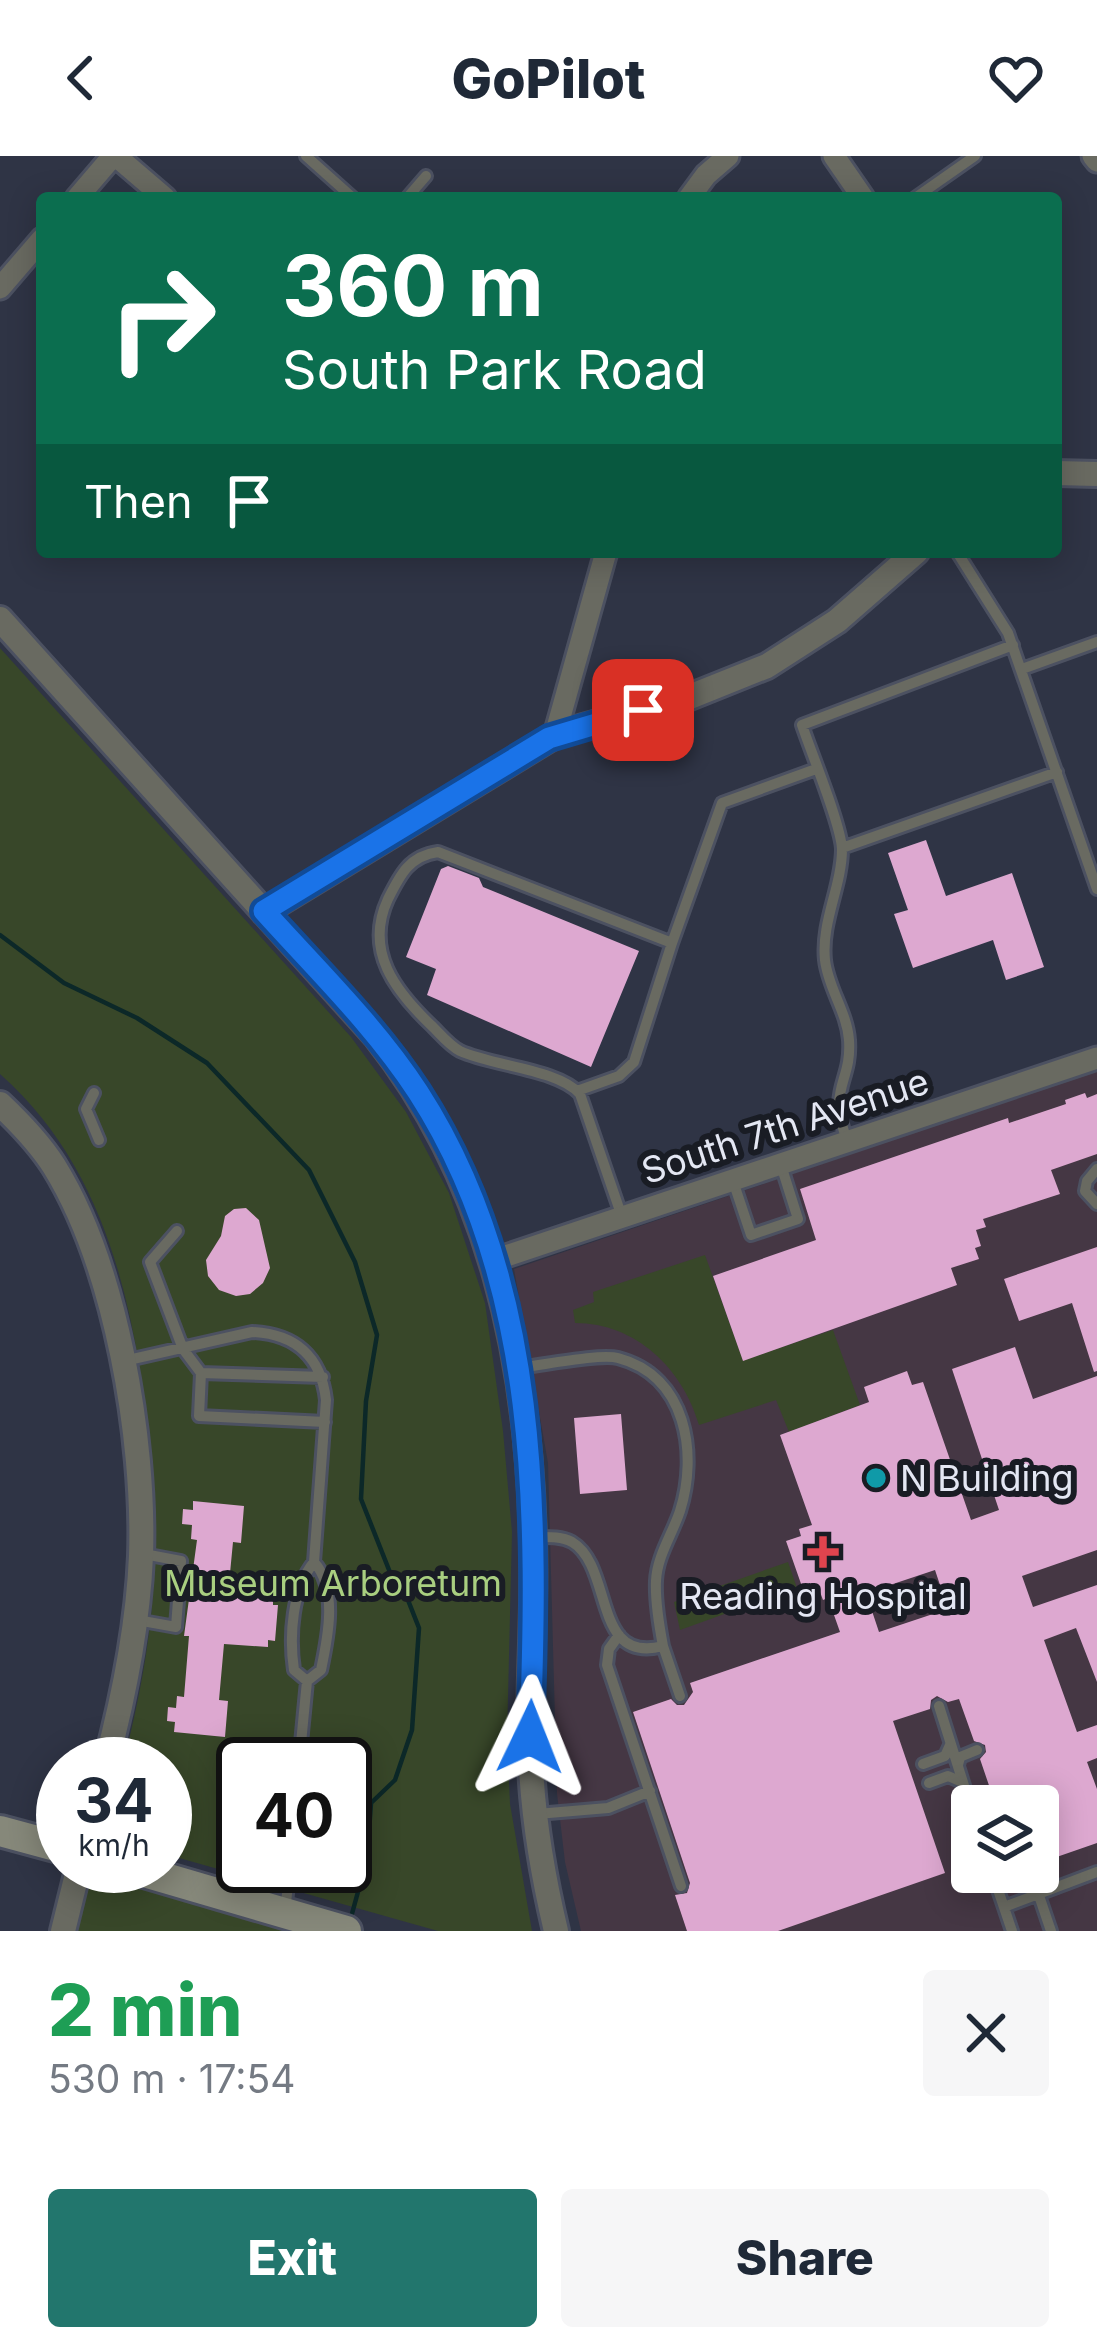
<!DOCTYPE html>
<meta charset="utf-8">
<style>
:root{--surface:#fff;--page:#f6f6f7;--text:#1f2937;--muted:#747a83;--accent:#22766d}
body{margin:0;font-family:Inter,sans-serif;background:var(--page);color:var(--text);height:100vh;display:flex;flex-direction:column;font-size:45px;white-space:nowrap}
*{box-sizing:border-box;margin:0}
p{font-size:39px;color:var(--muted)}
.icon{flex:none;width:66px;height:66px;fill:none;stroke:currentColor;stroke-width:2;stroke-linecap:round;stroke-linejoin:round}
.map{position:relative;height:1775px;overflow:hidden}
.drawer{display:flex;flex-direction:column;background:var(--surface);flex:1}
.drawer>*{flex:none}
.hud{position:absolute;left:36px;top:36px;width:1026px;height:366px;border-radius:12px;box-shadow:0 6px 30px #0003;background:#0b6e4f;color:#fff;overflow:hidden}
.tools{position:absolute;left:951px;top:1629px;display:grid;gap:24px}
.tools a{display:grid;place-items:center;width:108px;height:108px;border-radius:12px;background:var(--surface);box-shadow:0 6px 30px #0003;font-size:60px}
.speed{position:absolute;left:36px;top:1581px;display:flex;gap:24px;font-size:60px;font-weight:700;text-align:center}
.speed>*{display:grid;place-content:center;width:156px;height:156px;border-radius:50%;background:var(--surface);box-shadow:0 6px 30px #0003;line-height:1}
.speed small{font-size:30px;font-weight:400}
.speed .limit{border:6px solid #111;border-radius:18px;background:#fff;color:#111}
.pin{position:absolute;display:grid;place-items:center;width:102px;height:102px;color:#fff;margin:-51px;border-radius:24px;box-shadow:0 6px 18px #0006}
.me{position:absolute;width:132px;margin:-66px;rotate:2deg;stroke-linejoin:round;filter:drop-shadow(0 0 9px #0008)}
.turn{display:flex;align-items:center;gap:42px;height:252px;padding:0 48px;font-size:54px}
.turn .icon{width:156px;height:156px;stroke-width:2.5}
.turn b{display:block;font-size:84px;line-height:102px}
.then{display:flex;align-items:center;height:114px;padding:0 48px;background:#0003;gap:24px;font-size:45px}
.round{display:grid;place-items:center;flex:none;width:126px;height:126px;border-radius:12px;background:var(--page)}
.overview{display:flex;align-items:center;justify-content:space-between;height:204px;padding:0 48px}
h1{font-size:72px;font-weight:800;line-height:90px;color:#1e9e55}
.primary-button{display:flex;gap:24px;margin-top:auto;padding:24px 48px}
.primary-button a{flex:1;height:138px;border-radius:12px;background:var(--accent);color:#fff;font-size:48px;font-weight:800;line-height:138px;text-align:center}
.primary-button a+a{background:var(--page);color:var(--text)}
header{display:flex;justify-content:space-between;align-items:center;height:156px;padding:0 48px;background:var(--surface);font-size:54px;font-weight:800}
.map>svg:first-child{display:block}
.medical{fill:#453744;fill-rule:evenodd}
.green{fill:#384729;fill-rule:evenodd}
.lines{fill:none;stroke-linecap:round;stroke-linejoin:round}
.stream{stroke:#0c2828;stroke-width:4.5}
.building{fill:#dda8d0;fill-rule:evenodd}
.service-casing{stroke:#4c5161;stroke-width:16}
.minor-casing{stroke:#4c5161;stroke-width:27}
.tertiary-casing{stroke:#4c5161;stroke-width:30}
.secondary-casing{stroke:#4c5161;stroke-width:36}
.service{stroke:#696a61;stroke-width:10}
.minor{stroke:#696a61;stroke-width:21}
.tertiary{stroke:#696a61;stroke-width:24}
.secondary{stroke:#86887a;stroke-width:30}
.route-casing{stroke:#114b97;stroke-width:30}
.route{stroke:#1a73e8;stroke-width:21}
.culture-dot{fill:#0f9aa8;stroke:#191c24;stroke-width:4.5}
.health-dot{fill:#e0444e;stroke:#191c24;stroke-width:4.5}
.labels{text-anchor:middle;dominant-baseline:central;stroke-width:12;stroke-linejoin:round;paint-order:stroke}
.street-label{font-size:36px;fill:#e4e7f3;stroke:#191c24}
.poi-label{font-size:36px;fill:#e4e7f3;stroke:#191c24;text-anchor:start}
.park-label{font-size:36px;fill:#a9cf80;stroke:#191c24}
</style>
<header><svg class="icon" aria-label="back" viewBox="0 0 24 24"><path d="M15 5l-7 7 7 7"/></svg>GoPilot<svg class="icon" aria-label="heart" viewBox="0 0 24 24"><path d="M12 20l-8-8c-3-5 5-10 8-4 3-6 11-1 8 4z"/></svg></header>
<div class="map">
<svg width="1097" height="1775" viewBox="0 0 1097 1775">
<rect width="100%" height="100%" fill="#2f3445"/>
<path class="medical" d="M1097 914V1775H581L565 1706 557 1637 548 1307 514 1113ZM972 1650H1038V1716H972Z"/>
<path class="green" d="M0 492 351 881 406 956 449 1037 485 1147 503 1275 512 1376 507 1582 510 1648 532 1775H438L165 1698V1608H123C161 1461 164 1358 139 1209 121 1099 86 994 0 918ZM243 1608H345V1710H243Z
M705 1099 743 1204 833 1174 860 1249 789 1276 776 1244 699 1269C683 1213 636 1167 575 1167L573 1154 594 1146 593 1136Z
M788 1406 797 1432 680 1474 674 1446Z
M90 1717 295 1775H74Z"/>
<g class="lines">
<path class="stream" d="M0 779 64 827 137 862 207 907 309 1014 355 1106 377 1179 366 1245 361 1343 393 1424 406 1439 419 1472 412 1574 395 1624 371 1647 367 1703 350 1765"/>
</g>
<path class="building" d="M926 684 946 740 1012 717 1044 811 1006 824 993 784 913 812 894 758 908 754 888 697Z
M448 710 479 722 483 731 639 795 591 911 427 839 436 813 406 801 441 713Z
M1085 937 1087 942 1097 938V998L1051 1014 1060 1038 983 1063 986 1071 976 1074 981 1090 975 1092 979 1103 951 1112 957 1129 743 1205 713 1120 816 1084 800 1033 1008 962 1009 967 1066 948 1065 944Z
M246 1052 259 1064 270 1112 263 1127 250 1138 236 1140 219 1134 208 1120 206 1104 221 1080 225 1060 234 1053Z
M1097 1091V1215L1094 1216 1072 1147 1019 1165 1004 1123Z
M1015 1191 1033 1243 1097 1220V1394L1022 1420 1033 1451 1097 1429V1526L1076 1472 1044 1484 1077 1576 1097 1569V1602L1087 1606 1097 1633V1687L1048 1704 1038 1674V1650H1030L1028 1645 996 1650 980 1603 986 1596 985 1589 974 1585 959 1543 948 1546 937 1540 931 1544 930 1553 893 1565 945 1717 778 1775H687L675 1739 687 1737 690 1727 633 1556 671 1543 677 1549H684L693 1536 690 1527 840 1476 828 1442 823 1444 820 1436 806 1442 786 1385 801 1380 799 1373 812 1369 780 1279 869 1246 864 1231 907 1215 912 1229 923 1226 971 1364 999 1354 952 1213ZM935 1414 948 1453 879 1476 866 1437Z
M621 1258 627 1334 580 1338 574 1262Z
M193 1345 244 1350 241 1387 233 1386 228 1438 273 1442V1449H278L275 1485 268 1484V1491L224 1488 219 1544 228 1545 225 1581 174 1576 175 1566 167 1565 168 1551 176 1552 177 1540 184 1541 189 1480H184L197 1384 191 1383 192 1369 182 1368 183 1353 193 1354Z"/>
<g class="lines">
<g class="service-casing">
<path id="service" d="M306 0 353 42
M407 42 426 20
M915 42 975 0
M957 396 1008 477 1097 733
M1022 513 1097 486
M842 692 1057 616
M577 935 619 920 634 906 672 787
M94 937 86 953 99 984
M847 984C827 931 852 927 849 884 847 856 828 832 825 804 821 766 842 730 842 693 841 669 811 596 802 569L1013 489
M1097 1013 1087 1025 1085 1035 1097 1048
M733 1025 751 1079 798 1063 780 1006
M621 1058 580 938C558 913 492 910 460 895 450 890 441 879 433 871 395 835 364 795 388 743 400 719 409 700 438 696L672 787 722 647 816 613
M177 1075 150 1106 183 1193 201 1217
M124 1205 252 1176C295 1178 321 1200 326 1244L314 1406C292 1433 289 1480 294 1514L307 1525
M517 1212C539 1210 600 1197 618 1202 687 1220 698 1298 680 1355 672 1379 657 1400 656 1425 655 1446 659 1469 663 1490 592 1509 614 1411 572 1386 561 1380 547 1381 535 1381
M323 1221 201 1217 199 1260 325 1266
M137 1464 176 1471 181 1405 144 1398
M619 1479 609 1493 607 1509 681 1730
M663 1490 680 1540
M939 1550 972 1655
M299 1608 307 1525 321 1514C328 1481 338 1433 314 1406
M923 1608 945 1600 950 1589
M958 1609 960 1601 977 1594
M929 1627 948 1620 962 1626
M537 1658 608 1652 650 1635
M992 1716 1012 1775
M1031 1716 1051 1775
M1004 1751 1097 1716
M285 1756 290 1710"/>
</g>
<g class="minor-casing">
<path id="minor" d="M116 0 165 42
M834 0 863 42
M1093 0 1097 5
M77 42 113 0
M689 42 706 19 728 0
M0 132 42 83
M555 579 606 396
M494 1104 1097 902"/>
</g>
<g class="tertiary-casing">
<path id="tertiary" d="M1056 317 1097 318
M0 463 376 880C490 1024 529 1203 533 1384 535 1448 530 1512 530 1576 530 1641 541 1712 556 1775
M264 756 555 579 687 542 767 510 837 465 916 396
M0 948C19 966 40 988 54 1010 116 1110 145 1283 141 1400 138 1471 124 1540 106 1608
M63 1775 79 1710"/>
</g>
<g class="secondary-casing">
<path id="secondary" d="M0 1675 63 1692
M124 1710 346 1775"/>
</g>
<use href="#service" class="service"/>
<use href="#minor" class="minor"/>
<use href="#tertiary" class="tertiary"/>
<use href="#secondary" class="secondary"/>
</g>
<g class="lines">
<g class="route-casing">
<path id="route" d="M530 1581C538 1363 541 1126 418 936 375 870 317 814 264 755L549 582 643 554"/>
</g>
<use href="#route" class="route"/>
</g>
<circle class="culture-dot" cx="876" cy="1322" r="12"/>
<path class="health-dot" d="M817 1378h12v12h12v12h-12v12h-12v-12h-12v-12h12z"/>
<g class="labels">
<g class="street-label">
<text transform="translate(785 970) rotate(-18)">South 7th Avenue</text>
</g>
<g class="poi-label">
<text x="900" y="1322">N Building</text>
<text x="823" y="1440" text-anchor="middle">Reading Hospital</text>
</g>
<g class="park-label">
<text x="333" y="1427">Museum Arboretum</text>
</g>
</g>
</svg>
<div class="tools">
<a><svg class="icon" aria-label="layers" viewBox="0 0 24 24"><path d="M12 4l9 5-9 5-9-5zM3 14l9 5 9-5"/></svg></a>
</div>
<div class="speed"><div>34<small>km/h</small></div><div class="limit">40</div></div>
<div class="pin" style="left:643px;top:554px;background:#d93025"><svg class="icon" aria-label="arrive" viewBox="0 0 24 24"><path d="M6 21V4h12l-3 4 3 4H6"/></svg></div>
<svg class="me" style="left:530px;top:1581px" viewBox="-20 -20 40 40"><path d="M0-17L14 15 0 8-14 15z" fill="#1a73e8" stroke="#fff" stroke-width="4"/></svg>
<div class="hud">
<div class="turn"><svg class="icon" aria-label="right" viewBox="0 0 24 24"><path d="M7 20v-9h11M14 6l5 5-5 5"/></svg><div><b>360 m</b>South Park Road</div></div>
<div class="then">Then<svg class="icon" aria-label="arrive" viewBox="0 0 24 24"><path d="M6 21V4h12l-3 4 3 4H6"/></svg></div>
</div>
</div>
<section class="drawer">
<div class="overview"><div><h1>2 min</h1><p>530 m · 17:54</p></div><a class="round"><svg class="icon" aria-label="close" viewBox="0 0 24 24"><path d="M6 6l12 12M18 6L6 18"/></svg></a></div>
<div class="primary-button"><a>Exit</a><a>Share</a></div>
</section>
